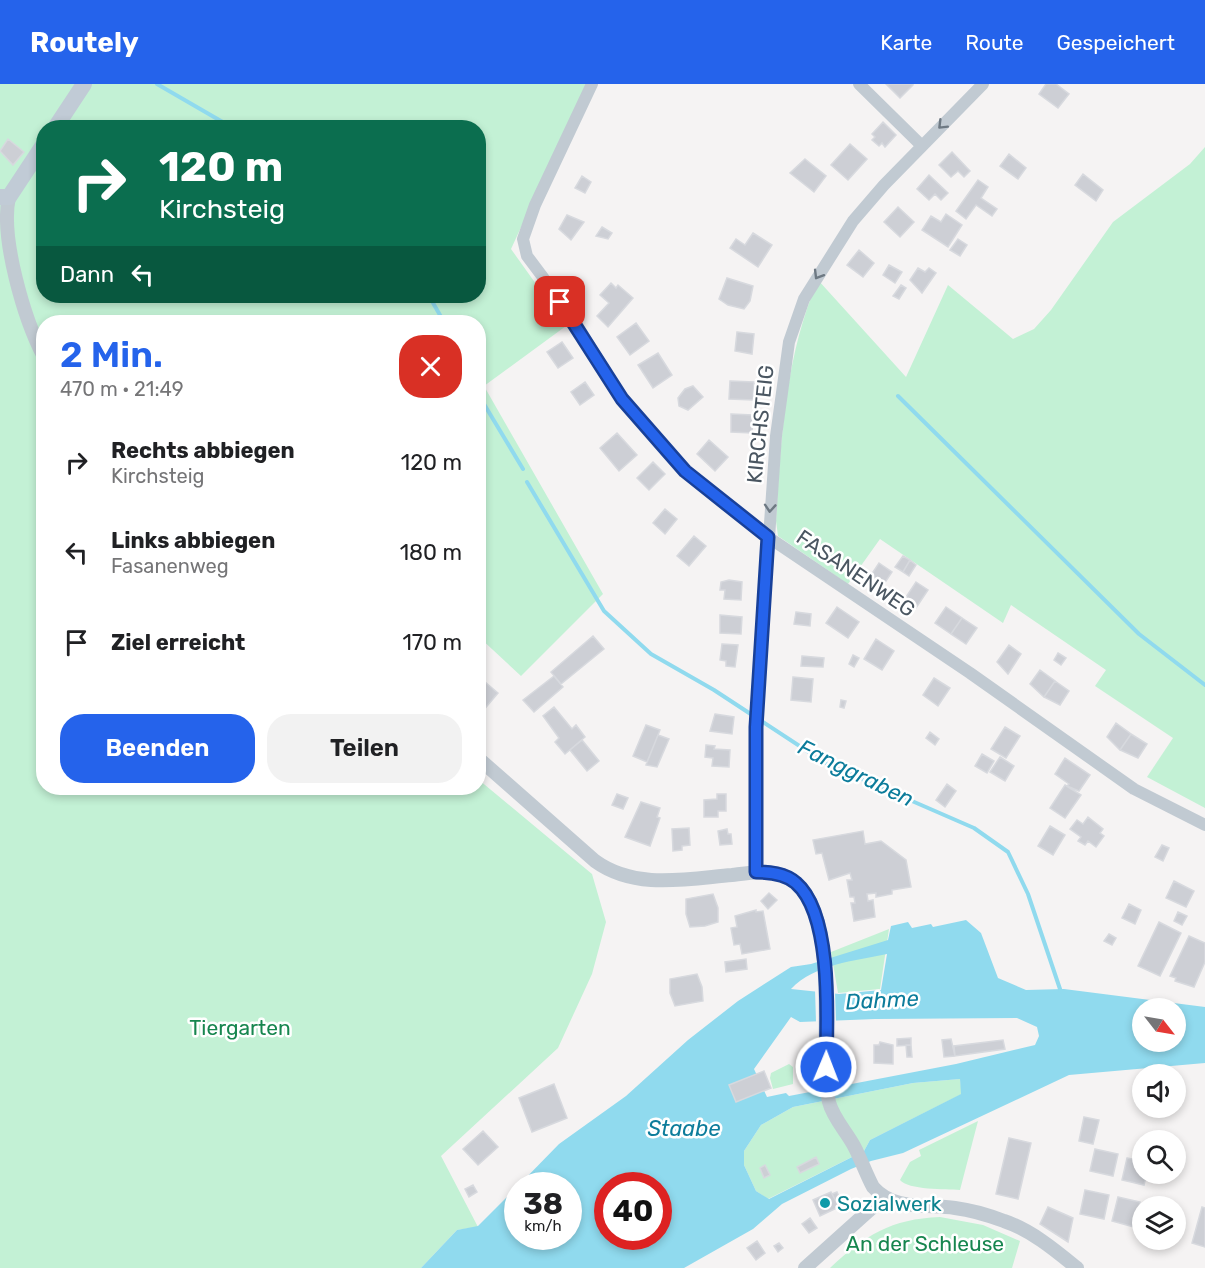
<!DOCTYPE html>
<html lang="de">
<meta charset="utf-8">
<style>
:root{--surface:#fff;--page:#f2f2f2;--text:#202124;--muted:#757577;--accent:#2563eb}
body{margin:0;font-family:Rubik,sans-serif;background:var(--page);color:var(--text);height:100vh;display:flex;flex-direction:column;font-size:22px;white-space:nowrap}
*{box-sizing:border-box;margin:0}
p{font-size:20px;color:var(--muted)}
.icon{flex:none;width:33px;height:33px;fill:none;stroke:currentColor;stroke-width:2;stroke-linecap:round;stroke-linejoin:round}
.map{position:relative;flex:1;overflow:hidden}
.details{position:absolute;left:36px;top:231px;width:450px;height:480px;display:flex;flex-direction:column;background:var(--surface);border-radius:24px;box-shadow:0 3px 9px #0003}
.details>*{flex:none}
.hud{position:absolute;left:36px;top:36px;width:450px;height:183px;border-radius:24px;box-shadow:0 3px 9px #0003;background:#0b6e4f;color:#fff;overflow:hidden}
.needle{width:39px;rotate:121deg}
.buttons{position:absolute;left:1132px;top:914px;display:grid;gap:12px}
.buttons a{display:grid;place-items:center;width:54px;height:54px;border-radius:50%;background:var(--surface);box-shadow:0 3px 9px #0003;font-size:30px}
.speed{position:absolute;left:504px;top:1088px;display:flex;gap:12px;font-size:30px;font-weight:700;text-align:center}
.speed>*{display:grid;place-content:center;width:78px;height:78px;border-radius:50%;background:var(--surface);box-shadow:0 3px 9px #0003;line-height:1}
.speed small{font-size:15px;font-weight:400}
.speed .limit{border:9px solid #d22;background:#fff;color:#111}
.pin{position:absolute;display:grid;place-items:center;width:51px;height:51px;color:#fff;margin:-26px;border-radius:12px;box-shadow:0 3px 9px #0006}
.me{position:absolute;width:66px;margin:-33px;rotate:1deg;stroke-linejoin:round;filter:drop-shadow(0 0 4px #0008)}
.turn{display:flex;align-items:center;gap:21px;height:126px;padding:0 24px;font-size:27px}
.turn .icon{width:78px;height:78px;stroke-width:2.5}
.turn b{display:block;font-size:42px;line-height:51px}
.then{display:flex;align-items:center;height:57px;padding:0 24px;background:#0003;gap:12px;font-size:22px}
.round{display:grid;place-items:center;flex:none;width:63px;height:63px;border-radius:24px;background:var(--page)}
.overview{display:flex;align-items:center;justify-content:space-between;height:102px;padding:0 24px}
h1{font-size:36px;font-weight:600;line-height:45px;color:var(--accent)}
.button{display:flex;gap:12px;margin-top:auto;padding:12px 24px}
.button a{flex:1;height:69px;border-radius:24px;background:var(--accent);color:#fff;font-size:24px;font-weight:600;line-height:69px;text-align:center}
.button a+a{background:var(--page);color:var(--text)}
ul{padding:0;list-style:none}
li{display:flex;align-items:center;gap:18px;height:90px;padding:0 24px}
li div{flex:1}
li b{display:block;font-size:22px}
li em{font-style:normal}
header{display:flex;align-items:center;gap:36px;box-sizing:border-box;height:84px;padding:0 30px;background:var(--accent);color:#fff}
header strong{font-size:28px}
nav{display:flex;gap:33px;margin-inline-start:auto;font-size:21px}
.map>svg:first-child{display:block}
.green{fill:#c3f1d5;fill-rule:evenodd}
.water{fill:#90daee;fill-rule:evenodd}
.pier{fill:#f5f3f3}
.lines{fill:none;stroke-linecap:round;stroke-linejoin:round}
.stream{stroke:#90daee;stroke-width:4}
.building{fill:#cdcfd5;stroke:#d7d9de;stroke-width:1.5}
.minor{stroke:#c1cad2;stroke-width:12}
.tertiary{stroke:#c1cad2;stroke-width:14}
.secondary{stroke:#c1cbd6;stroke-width:16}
.oneway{stroke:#6e7983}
.route-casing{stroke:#184099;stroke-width:15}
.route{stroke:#2563eb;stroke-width:10}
.culture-dot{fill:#0f9aa8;stroke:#fff;stroke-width:2}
.labels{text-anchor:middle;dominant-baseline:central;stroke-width:5;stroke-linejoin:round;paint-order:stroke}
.street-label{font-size:21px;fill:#4a5661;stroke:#fff}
.park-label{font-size:21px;fill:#17864f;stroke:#fff}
.culture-label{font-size:21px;fill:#0d838f;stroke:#fff;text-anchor:start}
.water-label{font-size:22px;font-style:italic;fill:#0c7c9b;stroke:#fff}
</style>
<header>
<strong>Routely</strong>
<nav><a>Karte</a><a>Route</a><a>Gespeichert</a></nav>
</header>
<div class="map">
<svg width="1205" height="1184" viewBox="0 0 1205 1184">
<rect width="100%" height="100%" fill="#f5f3f3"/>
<path class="green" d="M0 0H587L511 165 566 242 484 302 603 510 521 592 479 553 478 238H44V704H478L479 696 592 790 606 838 592 890 558 964 441 1072 478 1143 457 1146 421 1184H0ZM44 44H478V212H44Z
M1205 63V724L1147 693 1173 654 1095 602 1106 586 1011 521 1003 539 880 455 848 500 778 452 776 437C781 354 785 273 818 196L906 293 948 201 1013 255 1034 245 1051 226 1113 138 1190 80Z
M889 845 880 905 838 909 831 868Z
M789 980 793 983V1000L773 1005 770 994 771 989Z
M960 995 962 1010 870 1056 864 1067 768 1115 756 1107 744 1081V1067L761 1041 793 1023 913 999Z
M978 1037 960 1106C946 1105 908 1106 900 1096L910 1078 921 1072 919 1066Z
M940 1133 983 1141 1020 1157 1012 1184H830C865 1151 891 1135 940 1133Z"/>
<path class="water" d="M966 836 981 849 998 894 1026 906 1064 905 1205 923V979L1069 991 903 1069 871 1077 851 1085 782 1120 753 1145 684 1184H421L457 1146 478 1142 517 1103 518 1152H568V1101H519L559 1060 626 1012 688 956 738 917 791 883 811 880 888 856 891 842 908 838 912 844 931 840 933 843ZM887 870 881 906 839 910 791 905C815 880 854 877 887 870ZM1143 924H1176V957H1143ZM791 933 800 938 875 935 1017 934 1037 943 1039 952 1035 961 956 980 789 1012 786 1009 767 1013 754 985ZM960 995 961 1010 870 1056 864 1067 769 1115 756 1107 744 1081V1067L761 1041 793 1023 913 999ZM608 1101H658V1152H608Z"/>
<path class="pier" d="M815 905 835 907 836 937 816 938Z"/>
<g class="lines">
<path class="stream" d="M157 0 233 44
M429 212 444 238
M478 310 523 385
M898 312 1139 550 1205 601
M527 398 604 527 651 570 714 606 827 680 974 744 1008 768 1028 810 1061 908"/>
</g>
<path class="building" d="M886 0H913V1L900 14Z
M1046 0H1056L1069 10 1058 24 1039 10Z
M883 38 896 51 885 63 882 59 879 62 872 56 875 53 872 50Z
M8 55 24 68 13 81 0 67Z
M850 60 867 75 848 96 831 81Z
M952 68 970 87 964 93 958 87 951 93 939 81Z
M1009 70 1026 84 1018 95 1000 82Z
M805 75 826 92 814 108 790 89Z
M1083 90 1103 106 1096 117 1075 101Z
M929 91 948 109 941 116 935 110 929 116 917 105Z
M582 92 591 98 585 109 575 104Z
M978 96 988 103 981 114 997 125 992 132 976 121 966 135 956 127Z
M898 123 914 138 900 153 884 138Z
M946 130 962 141 948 163 922 146 931 132 941 138Z
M567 131 584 138 571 156 559 145Z
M602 143 612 149 608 155 596 152Z
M753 149 772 161 758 183 730 164 736 155 745 161Z
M958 155 967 161 960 172 950 166Z
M859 166 874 179 863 193 847 181Z
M889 181 902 188 895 199 883 191Z
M918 184 925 188 929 184 936 189 922 209 910 196Z
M727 194 753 202 750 217 744 225 728 221 719 215Z
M611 199 616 204 618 201 633 214 608 243 597 232 609 219 600 211Z
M901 201 906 204 899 215 893 212Z
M636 239 649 257 630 271 617 253Z
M737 248 754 250 752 270 735 267Z
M562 258 573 274 558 284 547 268Z
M658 269 672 291 653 304 638 281Z
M730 297 754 298 753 316 729 315Z
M585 298 594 311 580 321 571 308Z
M693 302 703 313 688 326 679 322 678 314 685 305Z
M731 330 753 331 752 349 731 348Z
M617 349 637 371 619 387 600 364Z
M709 356 728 373 715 387 697 370Z
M653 378 665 390 649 406 637 394Z
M665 425 677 435 665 450 653 439Z
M694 452 706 462 689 482 677 472Z
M903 472 910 476 903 488 895 483Z
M910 476 916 481 909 492 903 488Z
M879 479 892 488 884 500 871 491Z
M729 496 742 498 741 516 724 515 725 506H720L721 498Z
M916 498 928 506 916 524 904 516Z
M837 523 859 538 848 554 826 539Z
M946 523 962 534 951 550 935 539Z
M796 528 811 530 810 542 794 540Z
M720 531 742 533 741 550 720 549Z
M962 534 977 544 966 560 951 550Z
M593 552 604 565 561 600 551 588Z
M876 555 894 567 882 586 864 575Z
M722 560 738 561 735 583 726 582V577L720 576Z
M1009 561 1021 570 1008 590 997 578Z
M1058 569 1066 574 1061 581 1054 576Z
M853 571 859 574 854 583 849 580Z
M802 572 824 574 823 583 801 582Z
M1040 586 1055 597 1044 613 1030 600Z
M478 592 498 609 482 628 478 625Z
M554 592 563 603 534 628 523 616Z
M793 593 813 595 811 618 791 616Z
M934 594 950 604 938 622 923 611Z
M1055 597 1069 607 1060 621 1044 613Z
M841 616 846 617 844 624 840 623Z
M554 623 572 645 576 641 585 653 565 670 555 658 559 654 543 632Z
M715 630 734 633 732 650 710 647Z
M1116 639 1131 650 1120 666 1107 653Z
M646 641 660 646 647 678 633 672Z
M1005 643 1020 652 1006 674 991 665Z
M930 648 939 655 935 661 926 654Z
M1131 650 1147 660 1138 674 1120 666Z
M658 651 669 655 657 683 646 681Z
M582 656 599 677 587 687 570 666Z
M706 661 715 662 714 665 730 666 729 683 712 682 713 674 705 673Z
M982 670 994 677 987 689 975 682Z
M1000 673 1014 682 1005 697 990 688Z
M1065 674 1090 691 1079 707 1067 702 1069 700 1055 690Z
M947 700 956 707 945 723 936 716Z
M1065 701 1081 711 1065 734 1050 724Z
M617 710 628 714 623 725 612 721Z
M717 710H726V727H718V733H704V716L717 715Z
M641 718 660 724 657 733 660 734 650 762 625 753Z
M1088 733 1103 745 1100 749 1104 752 1096 763 1088 757 1085 761 1078 757 1081 753 1070 745 1077 736 1083 740Z
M1050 742 1065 751 1053 771 1038 762Z
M689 744 690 761 682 762V766L673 767 672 745Z
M727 745 728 750H731L732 760 720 761 718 747Z
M863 747 865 760 881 757 906 776 911 803 892 806V810L876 813V809L867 810 868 817 873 816 875 833 854 837 851 819H855L854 813H850L847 796H852L850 789 829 796 822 769 816 770 813 756Z
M1162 761 1169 764 1163 777 1155 773Z
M1174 797 1194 807 1186 823 1166 814Z
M769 809 777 816 768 825 761 817Z
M713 810 718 824V838L705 842 690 843 686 830V815Z
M1129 820 1141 826 1135 840 1122 834Z
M756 826V828L763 827 770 865 742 870 740 860 734 861 731 844 737 843 735 832Z
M1178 828 1187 832 1182 841 1174 837Z
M1159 838 1181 849 1160 892 1138 882Z
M1109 850 1116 854 1112 861 1104 857Z
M1189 852 1205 859V878L1194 903 1175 897 1176 894 1170 892Z
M746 875 747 885 726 888 725 878Z
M697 890 702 903 703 917 675 922 670 909V895Z
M911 954V961L897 962V955Z
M951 955 955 972 944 973 942 956Z
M1003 956 1005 965 955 972 954 962Z
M880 958 893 961V980L874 979V961H879Z
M906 961H911L912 973H907Z
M764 987 771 1004 736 1018 729 1001Z
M554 1000 567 1034 532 1048 519 1014Z
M1084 1033 1099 1036 1093 1060 1079 1057Z
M483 1047 498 1063 478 1081 463 1065Z
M1009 1054 1031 1059 1018 1115 996 1110Z
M1095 1065 1118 1070 1113 1092 1090 1087Z
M816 1073 819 1080 800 1089 797 1083Z
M1127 1074 1143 1077V1089H1147L1144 1101 1122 1096Z
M765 1081 770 1091 764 1094 760 1084Z
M473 1101 477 1108 469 1113 465 1105Z
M1085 1106 1109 1111 1104 1135 1080 1130Z
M831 1108 839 1123 820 1132 813 1116Z
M837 1108 842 1119 838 1121 832 1110Z
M1118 1113 1140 1118 1134 1143 1112 1137Z
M1048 1123 1073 1134 1068 1158 1040 1140Z
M1202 1123 1205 1124V1163L1192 1159Z
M810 1134 817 1144 809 1149 802 1140Z
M757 1157 765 1169 756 1176 747 1164Z
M779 1159 783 1164 778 1168 774 1162Z"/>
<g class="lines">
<path class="minor" d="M592 0 535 121 523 155 527 172 569 228 622 315 685 387 768 453 970 589 1134 705 1205 741
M859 0 922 62
M756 788V643L776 352 789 258 804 215 853 137 884 101 983 0"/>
<path class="tertiary" d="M9 113C0 153 24 235 44 273
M478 674 595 777C635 806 686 795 732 791 749 789 766 786 782 791 846 812 817 966 829 1018 833 1034 846 1047 854 1062 861 1075 866 1090 873 1103 894 1127 926 1120 955 1124 971 1126 988 1131 1004 1137 1031 1146 1055 1166 1077 1184
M805 1184 884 1113"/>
<path class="secondary" d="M55 44 84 0
M0 113H9L44 60"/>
</g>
<defs><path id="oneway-chevron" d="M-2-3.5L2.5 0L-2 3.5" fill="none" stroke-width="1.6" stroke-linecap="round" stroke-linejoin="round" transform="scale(1.5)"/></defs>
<g class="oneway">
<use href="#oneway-chevron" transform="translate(942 41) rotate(135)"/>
<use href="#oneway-chevron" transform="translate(818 191) rotate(121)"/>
<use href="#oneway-chevron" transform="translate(770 424) rotate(94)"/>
</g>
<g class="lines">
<g class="route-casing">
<path id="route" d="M560 218 622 315 685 387 768 453 756 643V788C769 788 785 789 796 799 833 831 827 937 826 983"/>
</g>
<use href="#route" class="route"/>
</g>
<circle class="culture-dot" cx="825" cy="1119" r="6"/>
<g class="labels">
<g class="street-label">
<text transform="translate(760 340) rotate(-84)">KIRCHSTEIG</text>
<text transform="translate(856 489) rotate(34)">FASANENWEG</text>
</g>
<g class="park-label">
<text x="240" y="943">Tiergarten</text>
<text x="925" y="1159">An der Schleuse</text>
</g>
<g class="culture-label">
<text x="837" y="1119">Sozialwerk</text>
</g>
<g class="water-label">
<text transform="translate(856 689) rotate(26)">Fanggraben</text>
<text transform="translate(882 916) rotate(-3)">Dahme</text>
<text x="684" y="1044">Staabe</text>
</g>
</g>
</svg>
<div class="buttons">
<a><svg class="needle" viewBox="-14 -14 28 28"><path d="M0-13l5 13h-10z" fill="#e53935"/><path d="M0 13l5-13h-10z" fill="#757577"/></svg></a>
<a><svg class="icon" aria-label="sound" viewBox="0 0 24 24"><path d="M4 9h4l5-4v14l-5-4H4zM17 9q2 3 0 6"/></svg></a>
<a><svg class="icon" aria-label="search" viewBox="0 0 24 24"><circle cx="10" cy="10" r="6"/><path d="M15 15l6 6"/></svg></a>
<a><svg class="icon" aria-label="layers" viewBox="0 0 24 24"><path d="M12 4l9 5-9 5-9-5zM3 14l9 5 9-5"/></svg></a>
</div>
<div class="speed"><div>38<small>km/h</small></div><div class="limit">40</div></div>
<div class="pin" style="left:560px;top:218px;background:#d93025"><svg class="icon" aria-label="arrive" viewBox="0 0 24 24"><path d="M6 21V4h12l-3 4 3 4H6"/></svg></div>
<svg class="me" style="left:826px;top:983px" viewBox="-20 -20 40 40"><circle r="17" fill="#2563eb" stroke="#fff" stroke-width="3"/><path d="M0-11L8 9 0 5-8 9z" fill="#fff"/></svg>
<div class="hud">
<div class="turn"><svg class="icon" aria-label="right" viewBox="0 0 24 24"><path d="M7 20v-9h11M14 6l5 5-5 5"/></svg><div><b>120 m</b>Kirchsteig</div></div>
<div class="then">Dann<svg class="icon" aria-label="left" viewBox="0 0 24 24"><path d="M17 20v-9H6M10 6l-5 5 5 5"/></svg></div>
</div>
<section class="details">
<div class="overview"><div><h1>2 Min.</h1><p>470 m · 21:49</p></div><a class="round" style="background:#d93025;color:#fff"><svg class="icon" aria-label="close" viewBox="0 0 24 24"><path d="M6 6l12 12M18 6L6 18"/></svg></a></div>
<ul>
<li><svg class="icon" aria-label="right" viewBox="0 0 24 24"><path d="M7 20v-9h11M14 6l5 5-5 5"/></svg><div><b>Rechts abbiegen</b><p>Kirchsteig</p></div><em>120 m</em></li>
<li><svg class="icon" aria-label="left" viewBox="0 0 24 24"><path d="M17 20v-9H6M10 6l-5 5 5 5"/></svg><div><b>Links abbiegen</b><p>Fasanenweg</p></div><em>180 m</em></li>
<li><svg class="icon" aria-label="arrive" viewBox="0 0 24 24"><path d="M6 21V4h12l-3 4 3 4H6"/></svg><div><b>Ziel erreicht</b></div><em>170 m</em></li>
</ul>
<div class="button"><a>Beenden</a><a>Teilen</a></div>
</section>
</div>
